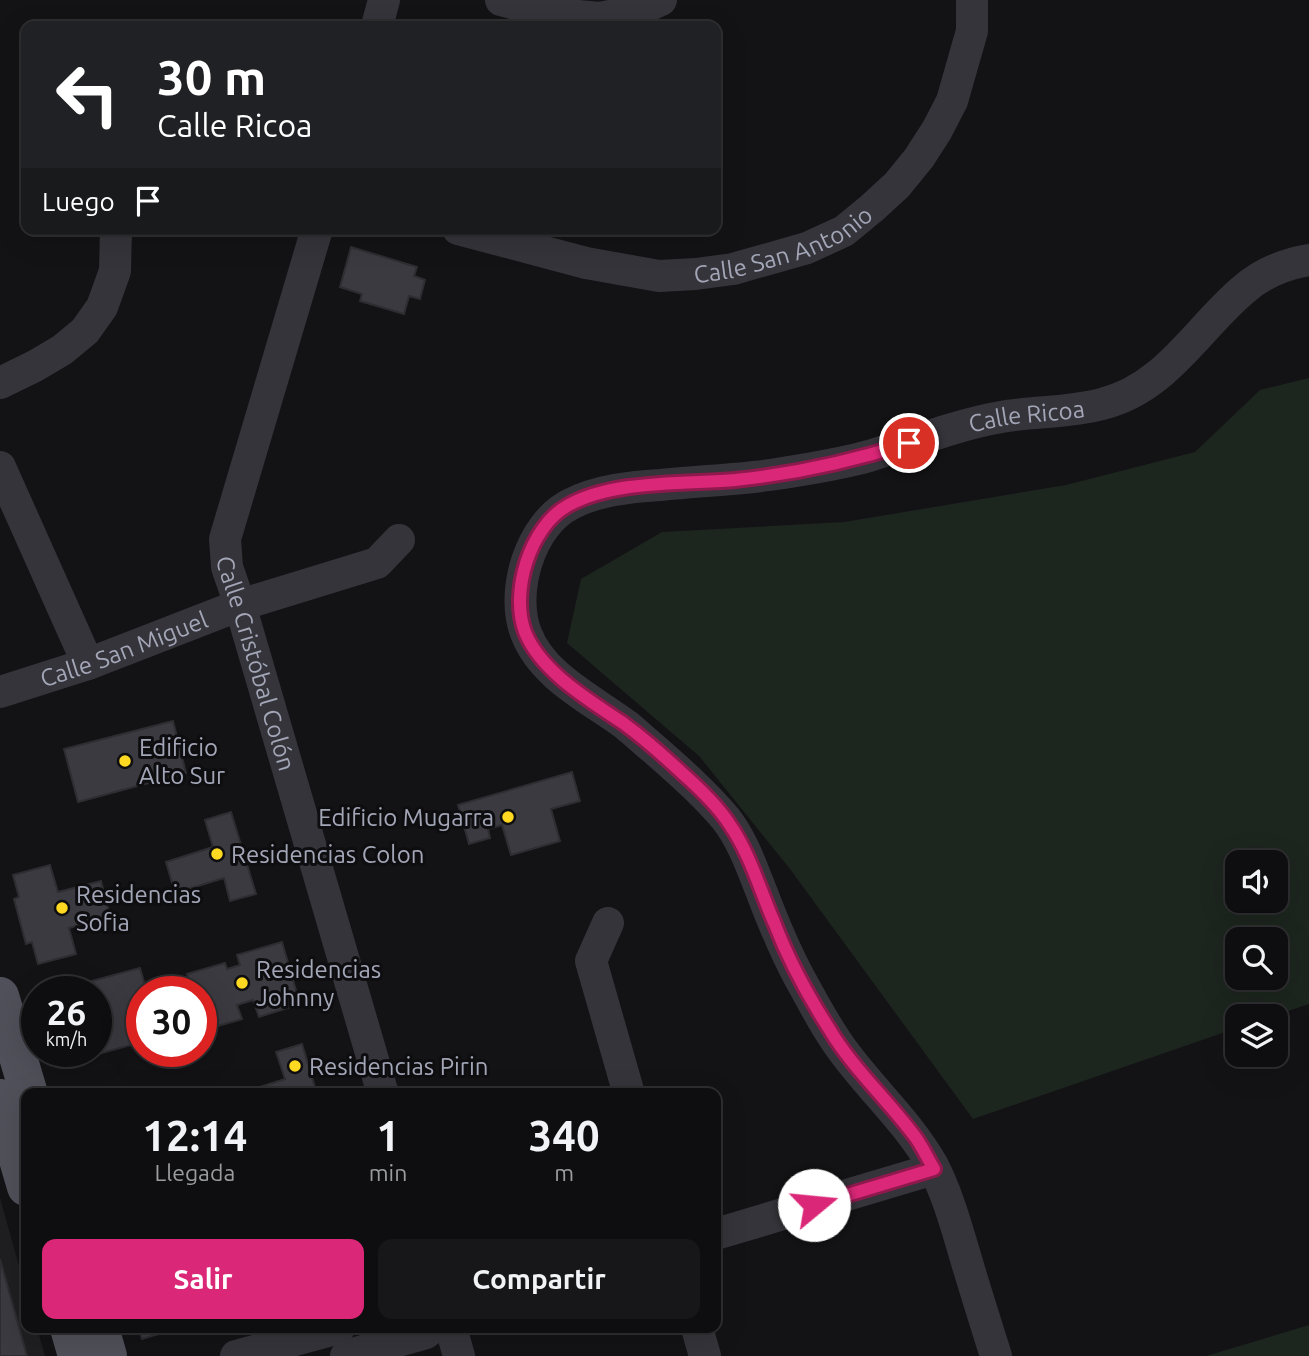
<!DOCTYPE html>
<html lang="es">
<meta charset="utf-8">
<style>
:root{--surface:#0e0e10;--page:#171719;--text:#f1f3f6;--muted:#9b9c9f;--line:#2e2e30;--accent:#db2777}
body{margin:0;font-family:Ubuntu,sans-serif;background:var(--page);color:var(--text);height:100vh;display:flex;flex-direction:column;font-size:26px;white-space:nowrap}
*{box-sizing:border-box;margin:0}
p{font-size:23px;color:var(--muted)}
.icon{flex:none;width:38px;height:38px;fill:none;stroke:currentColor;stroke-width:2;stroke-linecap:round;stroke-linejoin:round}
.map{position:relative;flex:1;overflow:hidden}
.panel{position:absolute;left:21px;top:1088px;width:700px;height:245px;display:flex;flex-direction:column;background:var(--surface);border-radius:14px;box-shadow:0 7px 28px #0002,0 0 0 2px var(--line)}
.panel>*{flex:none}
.guide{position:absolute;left:21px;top:21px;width:700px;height:214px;border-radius:14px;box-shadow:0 7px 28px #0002,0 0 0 2px var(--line);background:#202124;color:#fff;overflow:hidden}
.buttons{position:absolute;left:1225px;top:850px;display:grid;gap:14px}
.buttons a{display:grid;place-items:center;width:63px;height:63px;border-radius:14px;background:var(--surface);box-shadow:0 7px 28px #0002,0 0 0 2px var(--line);font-size:35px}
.speed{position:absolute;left:21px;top:976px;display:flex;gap:14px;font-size:35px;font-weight:700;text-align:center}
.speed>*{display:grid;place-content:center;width:91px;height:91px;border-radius:50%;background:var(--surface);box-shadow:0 7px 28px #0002,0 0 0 2px var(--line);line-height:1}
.speed small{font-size:18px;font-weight:400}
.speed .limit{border:10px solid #d22;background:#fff;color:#111}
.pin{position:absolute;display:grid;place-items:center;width:60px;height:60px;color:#fff;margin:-30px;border:4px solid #fff;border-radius:50%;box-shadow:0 2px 7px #0007}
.me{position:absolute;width:77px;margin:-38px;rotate:73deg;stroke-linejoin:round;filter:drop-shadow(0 0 5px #0008)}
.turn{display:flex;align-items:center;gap:24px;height:147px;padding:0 21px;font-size:32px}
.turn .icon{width:91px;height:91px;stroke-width:2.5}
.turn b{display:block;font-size:49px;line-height:60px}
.then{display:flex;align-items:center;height:66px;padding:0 21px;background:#0003;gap:14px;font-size:26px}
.eta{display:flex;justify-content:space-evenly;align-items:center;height:119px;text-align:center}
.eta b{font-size:42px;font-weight:700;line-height:49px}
.cta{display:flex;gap:14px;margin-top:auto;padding:14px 21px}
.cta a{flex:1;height:80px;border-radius:14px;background:var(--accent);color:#fff;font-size:28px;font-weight:700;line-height:80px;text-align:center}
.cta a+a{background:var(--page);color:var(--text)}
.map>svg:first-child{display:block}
.built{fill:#1f1f22}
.green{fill:#1d251f;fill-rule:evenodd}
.building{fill:#3a3a40;stroke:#2e2d31;stroke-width:2}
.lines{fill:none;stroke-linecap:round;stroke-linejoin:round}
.street{stroke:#34343a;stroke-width:32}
.primary{stroke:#50505a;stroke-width:38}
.route-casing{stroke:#8e194d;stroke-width:18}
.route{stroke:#db2777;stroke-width:12}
.poi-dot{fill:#ffd821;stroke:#0e0e10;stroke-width:2.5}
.labels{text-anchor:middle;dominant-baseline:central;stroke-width:6;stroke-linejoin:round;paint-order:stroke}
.street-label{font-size:24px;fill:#a3a6b7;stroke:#0e0e10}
.poi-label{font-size:24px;fill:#a3a6b7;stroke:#0e0e10;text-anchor:start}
</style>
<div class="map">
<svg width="1309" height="1356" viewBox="0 0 1309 1356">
<rect width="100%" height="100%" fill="#131315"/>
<path class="built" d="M0 1198 26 1291V1328H37L45 1356H0Z"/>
<path class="green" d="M1309 378V1004L1271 1017H1237V1028L973 1119 790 869 699 756 567 643 581 579 662 532 844 522 1066 485 1195 452 1260 390ZM1237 863H1276V901H1237ZM1237 940H1276V978H1237Z
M1309 1325V1356H1206Z"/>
<path class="building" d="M351 247 417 267 414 276 425 280 420 299 409 296 404 314 360 301 362 294 340 287Z
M173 721 186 773 78 802 64 749Z
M572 772 580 801 551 809 560 841 511 855 502 825 488 829 490 838 469 844 458 805Z
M231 812 256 894 230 901 224 878 175 893 166 862 213 847 205 820Z
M50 865 58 892 101 881 110 917 69 928 76 954 38 964 32 942 26 944 14 899 19 897 13 875Z
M282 942 300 1004 259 1017 253 1000 237 1005 242 1019 204 1030 201 1020V992H193L187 974 225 963 227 969 240 965 237 955Z
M140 968 147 992H142V1042L61 1064 58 1052H96V992H51Z
M302 1044 317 1094H237L285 1079 276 1052Z
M0 1259 27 1356H0Z
M139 1328H178L142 1339Z"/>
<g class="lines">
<g class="street">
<path d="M501 0 548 13 599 18 637 11 661 0"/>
<path d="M377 26 384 0"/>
<path id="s1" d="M317 229 225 539 227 567 240 605 383 1094"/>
<path id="s2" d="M458 229 586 263 659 276 696 274 733 269 807 248 844 231 872 208 897 185 919 158 937 130 952 101 972 31V0"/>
<path d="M0 383 35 366 62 350 85 331 102 307 115 271 116 229"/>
<path d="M0 467 88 664"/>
<path id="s3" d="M0 692 88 664 240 605 377 563 399 540"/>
<path d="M608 923 591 961 629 1094"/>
<path d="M716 1234 934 1169"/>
<path d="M451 1328 459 1356"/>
<path d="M697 1328 705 1356"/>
<path d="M236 1356 339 1328"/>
<path d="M346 1356 426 1333 431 1328"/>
<path id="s4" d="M996 1356C984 1318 972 1280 961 1242 953 1215 945 1189 932 1164 909 1124 875 1093 847 1056 828 1032 814 1004 799 977 785 951 773 922 762 893 752 868 743 841 726 819 704 793 679 771 654 749 644 741 635 732 626 725 591 699 542 676 526 633 510 592 530 524 571 504 598 490 630 487 660 485 697 481 733 480 770 475 803 470 837 465 869 456 913 442 956 425 1001 417 1035 411 1069 413 1102 404 1166 388 1196 330 1243 290 1261 274 1285 264 1309 260"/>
</g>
<path class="primary" d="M0 996 29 1094
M0 1098 26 1187
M69 1328 77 1356
M100 1328 108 1356"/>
</g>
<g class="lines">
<g class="route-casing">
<path id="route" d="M814 1205 934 1169C928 1159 923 1148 916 1138 888 1100 852 1068 828 1027 807 994 788 959 774 922 760 890 750 854 730 825 718 806 699 788 682 773 665 757 642 737 623 723 589 700 541 672 525 632 510 592 530 527 567 506 612 480 684 484 735 480 794 474 853 461 909 443"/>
</g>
<use href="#route" class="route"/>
</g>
<g class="poi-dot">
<circle cx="125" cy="761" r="7"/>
<circle cx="508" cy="817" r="7"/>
<circle cx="217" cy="854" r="7"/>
<circle cx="62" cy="908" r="7"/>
<circle cx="242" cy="983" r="7"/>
<circle cx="295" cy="1066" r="7"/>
</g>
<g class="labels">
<g class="street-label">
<text stroke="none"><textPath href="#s2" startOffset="336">Calle San Antonio</textPath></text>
<text stroke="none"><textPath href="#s4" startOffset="1496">Calle Ricoa</textPath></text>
<text stroke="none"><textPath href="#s3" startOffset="131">Calle San Miguel</textPath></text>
<text stroke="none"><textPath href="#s1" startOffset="452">Calle Cristóbal Colón</textPath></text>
</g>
<g class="poi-label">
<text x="139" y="747">Edificio<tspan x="139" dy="28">Alto Sur</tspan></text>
<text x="494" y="817" text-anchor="end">Edificio Mugarra</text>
<text x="231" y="854">Residencias Colon</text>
<text x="76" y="894">Residencias<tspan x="76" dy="28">Sofia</tspan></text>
<text x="256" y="969">Residencias<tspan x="256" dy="28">Johnny</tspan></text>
<text x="309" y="1066">Residencias Pirin</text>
</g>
</g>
</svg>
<div class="buttons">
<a><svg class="icon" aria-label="sound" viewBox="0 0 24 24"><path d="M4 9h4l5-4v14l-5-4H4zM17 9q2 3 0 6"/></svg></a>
<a><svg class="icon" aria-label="search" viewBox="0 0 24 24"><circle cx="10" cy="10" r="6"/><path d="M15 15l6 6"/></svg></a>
<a><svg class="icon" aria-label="layers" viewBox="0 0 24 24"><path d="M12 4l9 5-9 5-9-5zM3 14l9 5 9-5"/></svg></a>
</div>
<div class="speed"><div>26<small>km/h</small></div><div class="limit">30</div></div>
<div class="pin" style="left:909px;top:443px;background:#d93025"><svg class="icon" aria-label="arrive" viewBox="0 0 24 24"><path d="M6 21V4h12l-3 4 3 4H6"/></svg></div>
<svg class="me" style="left:814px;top:1205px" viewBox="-20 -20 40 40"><circle r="19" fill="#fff"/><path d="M0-13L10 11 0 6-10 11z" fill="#db2777"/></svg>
<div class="guide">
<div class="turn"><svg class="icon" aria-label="left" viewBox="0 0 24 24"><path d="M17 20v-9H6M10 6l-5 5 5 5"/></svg><div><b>30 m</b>Calle Ricoa</div></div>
<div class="then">Luego<svg class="icon" aria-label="arrive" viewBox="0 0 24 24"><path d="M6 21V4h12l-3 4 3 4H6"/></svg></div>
</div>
<section class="panel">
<div class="eta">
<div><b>12:14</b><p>Llegada</p></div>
<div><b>1</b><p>min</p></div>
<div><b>340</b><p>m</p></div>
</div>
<div class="cta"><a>Salir</a><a>Compartir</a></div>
</section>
</div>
